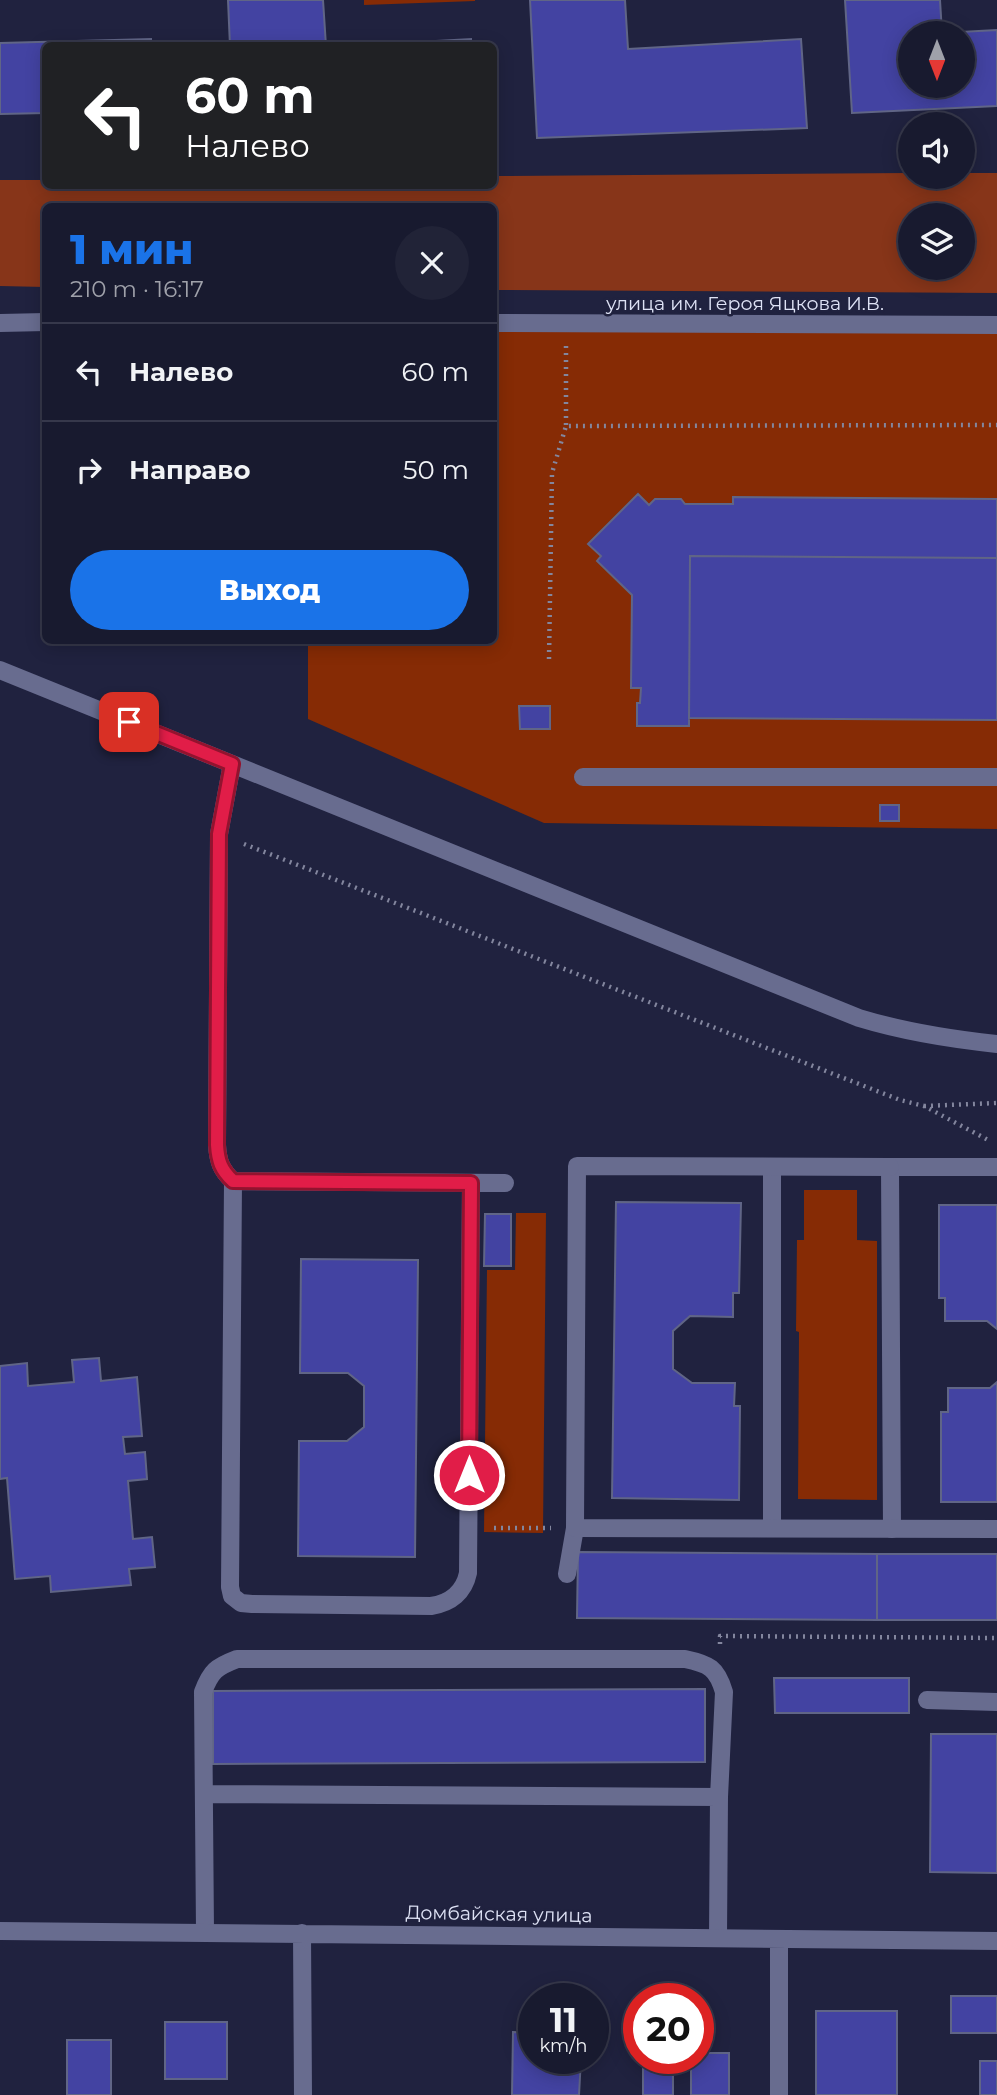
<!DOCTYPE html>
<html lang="ru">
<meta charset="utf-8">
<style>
:root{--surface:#181a2f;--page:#212337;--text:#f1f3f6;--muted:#9fa1aa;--line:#36384b;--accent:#1a73e8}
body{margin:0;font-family:Montserrat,sans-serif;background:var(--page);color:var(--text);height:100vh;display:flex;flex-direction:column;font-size:26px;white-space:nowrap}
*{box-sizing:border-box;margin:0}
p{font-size:23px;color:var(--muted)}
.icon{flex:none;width:38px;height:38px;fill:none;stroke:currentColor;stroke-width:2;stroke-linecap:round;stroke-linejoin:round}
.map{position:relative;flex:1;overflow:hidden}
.side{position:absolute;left:42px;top:203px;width:455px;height:441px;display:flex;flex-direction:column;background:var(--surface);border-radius:10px;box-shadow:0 4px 18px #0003,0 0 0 2px var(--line)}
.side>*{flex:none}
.banner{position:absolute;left:42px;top:42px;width:455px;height:147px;border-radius:10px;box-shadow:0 4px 18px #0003,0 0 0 2px var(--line);background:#202124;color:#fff;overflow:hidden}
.needle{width:46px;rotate:180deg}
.controls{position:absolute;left:898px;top:21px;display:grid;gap:14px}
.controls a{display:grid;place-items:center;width:77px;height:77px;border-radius:50%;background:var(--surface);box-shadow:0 4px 18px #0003,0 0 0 2px var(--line);font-size:35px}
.speed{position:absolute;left:518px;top:1983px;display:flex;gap:14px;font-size:35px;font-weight:700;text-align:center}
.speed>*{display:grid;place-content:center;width:91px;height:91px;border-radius:50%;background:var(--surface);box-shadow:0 4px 18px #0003,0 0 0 2px var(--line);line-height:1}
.speed small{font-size:18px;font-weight:400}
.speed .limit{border:10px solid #d22;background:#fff;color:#111}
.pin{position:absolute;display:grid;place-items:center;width:60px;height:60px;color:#fff;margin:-30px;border-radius:14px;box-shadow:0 4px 10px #0006}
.me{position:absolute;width:77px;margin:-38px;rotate:0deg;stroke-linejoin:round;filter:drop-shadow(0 0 5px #0008)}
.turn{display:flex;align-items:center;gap:24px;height:147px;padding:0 28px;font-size:32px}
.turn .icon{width:91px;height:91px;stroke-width:2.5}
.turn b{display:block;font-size:49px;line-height:60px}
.round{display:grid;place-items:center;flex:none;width:74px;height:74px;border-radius:37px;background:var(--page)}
.head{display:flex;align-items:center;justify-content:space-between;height:119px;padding:0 28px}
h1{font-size:42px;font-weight:800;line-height:52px;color:var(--accent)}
.button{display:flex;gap:14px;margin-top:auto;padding:14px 28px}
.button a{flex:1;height:80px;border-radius:42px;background:var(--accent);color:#fff;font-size:28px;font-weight:800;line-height:80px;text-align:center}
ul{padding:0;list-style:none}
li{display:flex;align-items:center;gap:21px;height:98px;padding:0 28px;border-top:2px solid var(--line)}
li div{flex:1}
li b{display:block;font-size:26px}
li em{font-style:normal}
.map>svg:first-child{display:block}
.green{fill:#862b05}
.forest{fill:#873519;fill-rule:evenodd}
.building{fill:#4343a2;stroke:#606586;stroke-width:2;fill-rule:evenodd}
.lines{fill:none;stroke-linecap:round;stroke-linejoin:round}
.path{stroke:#83869e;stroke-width:4.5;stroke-dasharray:2 5;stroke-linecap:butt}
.lane{stroke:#686c8f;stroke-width:18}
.street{stroke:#686c8f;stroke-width:18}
.route-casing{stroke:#92132f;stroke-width:18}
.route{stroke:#e11d48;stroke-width:12}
.labels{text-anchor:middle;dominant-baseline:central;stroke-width:5;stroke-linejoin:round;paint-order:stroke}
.street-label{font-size:19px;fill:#dee2f5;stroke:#20223f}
</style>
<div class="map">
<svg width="997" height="2095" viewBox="0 0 997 2095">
<rect width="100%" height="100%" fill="#20223f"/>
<path class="green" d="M364 0H475V1L364 5Z
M494 326H997V829L544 823 308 719V641L494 640Z
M804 1190H857V1240L877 1241V1500L798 1499 799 1332 796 1331 797 1240H804Z
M516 1213H546L543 1533 484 1532 487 1270H515Z"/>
<path class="forest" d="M910 173V177H962L963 173H997V293L494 290V206H46L45 287 0 286V180H45L46 186H494V176ZM910 215H962V268H910Z"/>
<path class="building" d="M228 0H323L326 46H230Z
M530 0H625L628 49 801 39 807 128 537 138Z
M845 0H940L942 33 997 30V106L852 113ZM910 33H962V86H910Z
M151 39V46H46V113L0 114V43Z
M471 39V46H345Z
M638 494 649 505 655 499H681L685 504H733V497L997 499V558L690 556 689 726H637V703H640L641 688H631L632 595 597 561 601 556 588 544Z
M690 556 997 558V720L689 718Z
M519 706H550V729H520Z
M880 805H899V821H880Z
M616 1202 741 1203 739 1293H733V1317L690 1316 673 1331V1369L692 1383H735L734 1406H740L739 1500 612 1498Z
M939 1205H997V1329L987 1321H945V1298H939Z
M485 1214H511V1266H484Z
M301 1259 418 1260 415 1557 298 1556 299 1441H347L364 1427V1386L348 1373H300Z
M99 1358 101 1381 137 1377 142 1436 123 1437 125 1454 145 1452 147 1479 128 1481 133 1539 152 1537 155 1567 129 1569 131 1585 51 1592 50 1576 15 1579 7 1478 0 1479V1366L27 1363 28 1386 74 1382 72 1360Z
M997 1382V1502H941V1412H948V1388H990Z
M578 1552 877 1554V1620L577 1618Z
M877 1554H997V1620H877Z
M774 1678H909V1713H775Z
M705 1689V1762L213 1764V1691Z
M931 1734H997V1873L930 1872Z
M951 1996H997V2033H951Z
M816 2011H897V2095H816Z
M165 2022H227V2079H165Z
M513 2032 534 2033V2058H581L579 2095H512Z
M67 2040H111V2095H67Z
M698 2053H729V2095H691V2058H698Z
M643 2058H673V2095H643Z
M980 2061H997V2095H980Z"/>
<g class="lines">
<path class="path" d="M566 346V426
M549 659 552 473 566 426 997 425
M244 844 900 1100 924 1106 990 1141
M924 1106 997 1103
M494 1528H551
M720 1644V1636L997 1638"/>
<path class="lane" d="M0 670 859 1018C905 1032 949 1039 997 1044
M232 764 219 834 217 1145C218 1161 221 1170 233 1181L505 1183
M583 777H997
M772 1167V1528
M233 1181 230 1587 232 1596 241 1603 252 1604 431 1606C451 1603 464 1592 468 1573L471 1183
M892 1529 890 1167H997
M567 1574 575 1528
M927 1700 997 1702
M205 1794 719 1797
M205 1932 203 1692C211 1671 216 1667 237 1659H685C709 1664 717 1668 724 1692L719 1797 718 1937"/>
<path class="street" d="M0 323 46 322
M494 323 997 325
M890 1167 577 1166 575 1528 997 1529
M0 1931 997 1941
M302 1933 303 2095
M779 2095V1939"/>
</g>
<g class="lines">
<g class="route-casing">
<path id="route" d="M129 722 232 764 219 834 217 1145C218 1161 221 1170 233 1181L471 1183 469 1475"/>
</g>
<use href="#route" class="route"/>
</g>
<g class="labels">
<g class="street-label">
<text x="745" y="303">улица им. Героя Яцкова И.В.</text>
<text transform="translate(499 1914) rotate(1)">Домбайская улица</text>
</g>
</g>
</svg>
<div class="controls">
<a><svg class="needle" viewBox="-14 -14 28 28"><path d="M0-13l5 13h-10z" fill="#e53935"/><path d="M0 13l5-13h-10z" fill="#9fa1aa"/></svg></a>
<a><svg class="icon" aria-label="sound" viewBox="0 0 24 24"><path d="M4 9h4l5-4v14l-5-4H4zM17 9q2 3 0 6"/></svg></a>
<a><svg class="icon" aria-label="layers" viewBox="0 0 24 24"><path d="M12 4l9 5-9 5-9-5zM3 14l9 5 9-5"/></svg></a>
</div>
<div class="speed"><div>11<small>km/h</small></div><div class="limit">20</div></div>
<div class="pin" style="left:129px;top:722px;background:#d93025"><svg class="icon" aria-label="arrive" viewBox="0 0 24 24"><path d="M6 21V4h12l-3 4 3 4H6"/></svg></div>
<svg class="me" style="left:469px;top:1475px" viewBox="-20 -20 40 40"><circle r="17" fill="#e11d48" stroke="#fff" stroke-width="3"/><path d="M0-11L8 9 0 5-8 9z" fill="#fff"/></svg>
<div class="banner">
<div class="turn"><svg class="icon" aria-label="left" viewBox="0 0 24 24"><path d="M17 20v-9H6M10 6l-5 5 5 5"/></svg><div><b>60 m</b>Налево</div></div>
</div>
<section class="side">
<div class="head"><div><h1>1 мин</h1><p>210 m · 16:17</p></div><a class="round"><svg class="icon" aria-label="close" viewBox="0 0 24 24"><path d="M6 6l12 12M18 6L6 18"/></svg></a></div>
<ul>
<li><svg class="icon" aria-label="left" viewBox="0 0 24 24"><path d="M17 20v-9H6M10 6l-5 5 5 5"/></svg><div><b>Налево</b></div><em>60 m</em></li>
<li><svg class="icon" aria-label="right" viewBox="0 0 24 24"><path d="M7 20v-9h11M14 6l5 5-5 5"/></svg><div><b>Направо</b></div><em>50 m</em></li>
</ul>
<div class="button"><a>Выход</a></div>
</section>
</div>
